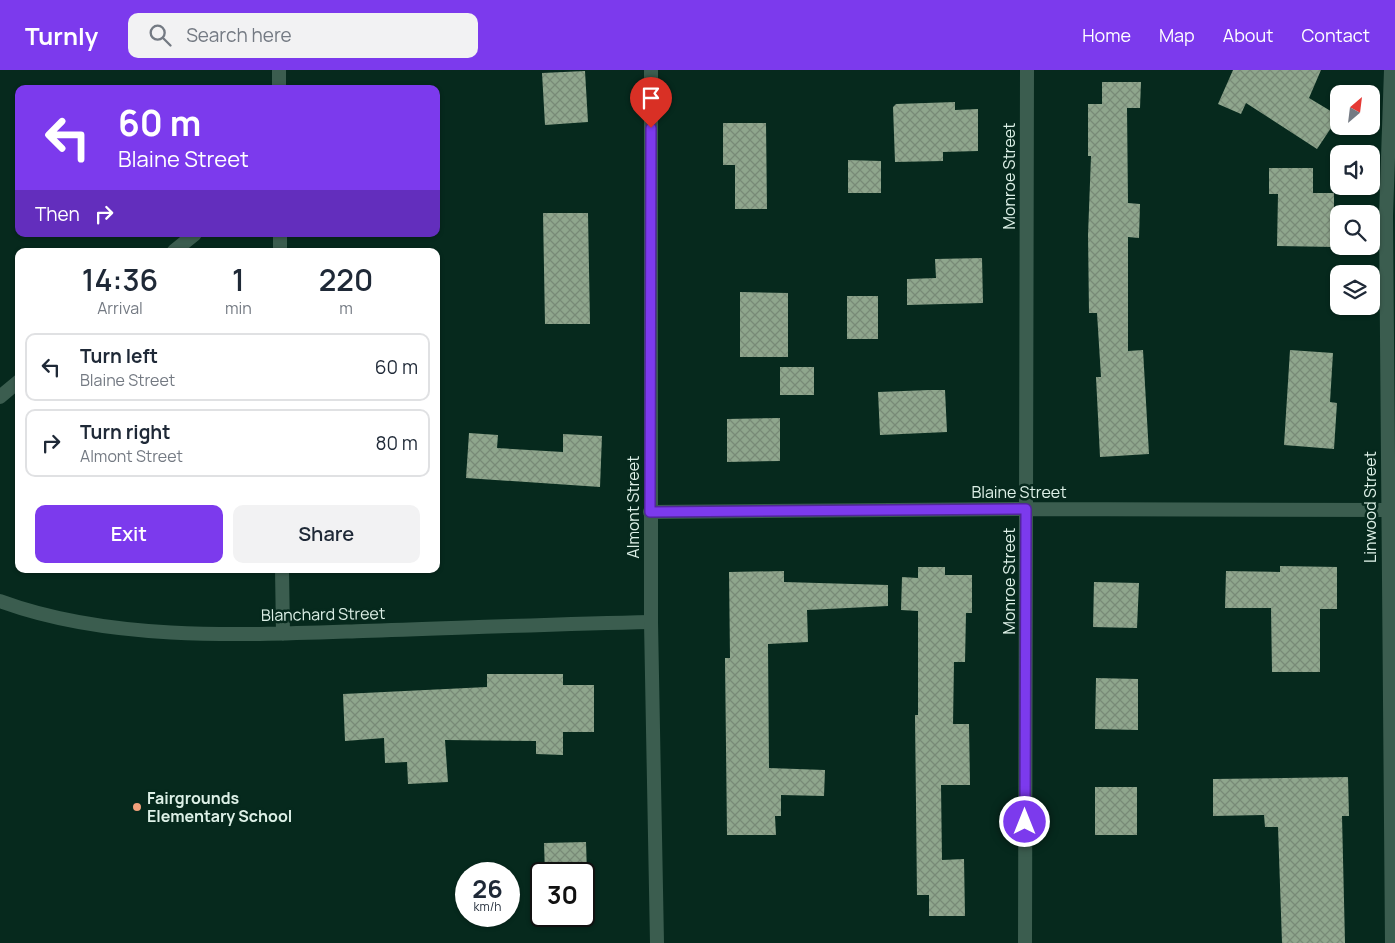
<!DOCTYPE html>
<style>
:root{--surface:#fff;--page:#f2f2f3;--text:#1f2937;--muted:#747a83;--line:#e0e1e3;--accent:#7c3aed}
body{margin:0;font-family:Manrope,sans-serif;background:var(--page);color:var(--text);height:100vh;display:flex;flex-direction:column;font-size:19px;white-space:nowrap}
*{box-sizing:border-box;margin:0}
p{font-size:16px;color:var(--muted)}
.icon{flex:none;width:28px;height:28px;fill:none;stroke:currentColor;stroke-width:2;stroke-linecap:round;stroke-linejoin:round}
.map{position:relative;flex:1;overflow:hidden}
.sheet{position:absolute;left:15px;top:178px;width:425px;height:325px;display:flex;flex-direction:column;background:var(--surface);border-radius:10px;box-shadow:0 1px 4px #0004}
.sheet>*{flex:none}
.hud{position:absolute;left:15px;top:15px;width:425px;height:152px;border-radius:10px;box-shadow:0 1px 4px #0004;background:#7c3aed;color:#fff;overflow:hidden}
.needle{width:32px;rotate:28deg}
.controls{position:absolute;left:1330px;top:15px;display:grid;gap:10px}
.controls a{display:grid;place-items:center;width:50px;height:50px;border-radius:10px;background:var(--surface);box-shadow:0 1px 4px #0004;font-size:25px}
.speed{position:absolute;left:455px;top:792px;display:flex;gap:10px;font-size:25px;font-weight:700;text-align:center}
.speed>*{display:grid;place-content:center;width:65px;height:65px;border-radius:50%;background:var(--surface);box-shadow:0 1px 4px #0004;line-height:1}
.speed small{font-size:12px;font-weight:400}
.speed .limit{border:2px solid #111;border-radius:8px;background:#fff;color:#111}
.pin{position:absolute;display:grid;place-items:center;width:42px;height:42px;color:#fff;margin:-51px -21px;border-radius:50% 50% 50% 0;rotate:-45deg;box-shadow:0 0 5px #0007}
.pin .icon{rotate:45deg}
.me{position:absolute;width:55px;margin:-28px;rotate:0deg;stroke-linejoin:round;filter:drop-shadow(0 0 4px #0008)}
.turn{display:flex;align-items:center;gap:18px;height:105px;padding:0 20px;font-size:22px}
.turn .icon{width:65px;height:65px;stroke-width:2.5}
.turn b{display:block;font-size:35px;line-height:42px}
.then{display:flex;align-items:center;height:48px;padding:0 20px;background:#0003;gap:10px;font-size:19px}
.eta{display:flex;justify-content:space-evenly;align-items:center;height:85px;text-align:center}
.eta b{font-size:30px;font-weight:600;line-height:35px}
.cta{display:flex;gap:10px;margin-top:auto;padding:10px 20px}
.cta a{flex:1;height:58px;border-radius:10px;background:var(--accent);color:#fff;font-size:20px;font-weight:600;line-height:58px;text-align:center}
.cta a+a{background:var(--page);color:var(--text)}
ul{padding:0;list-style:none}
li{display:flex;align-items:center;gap:15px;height:68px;margin:0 10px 8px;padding:0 10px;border:2px solid var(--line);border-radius:10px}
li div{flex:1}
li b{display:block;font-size:19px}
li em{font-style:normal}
header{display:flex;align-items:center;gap:30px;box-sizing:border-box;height:70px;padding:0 25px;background:var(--accent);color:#fff}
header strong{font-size:24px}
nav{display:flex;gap:28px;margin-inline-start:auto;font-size:18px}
.search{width:350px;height:45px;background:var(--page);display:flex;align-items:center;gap:12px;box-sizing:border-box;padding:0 18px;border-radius:10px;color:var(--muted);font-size:19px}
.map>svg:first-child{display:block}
.building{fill:url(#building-cross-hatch)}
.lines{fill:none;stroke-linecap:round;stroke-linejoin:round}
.minor{stroke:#3b5d4f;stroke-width:14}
.tertiary{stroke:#3b5d4f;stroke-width:14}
.route-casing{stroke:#51269a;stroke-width:12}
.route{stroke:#7c3aed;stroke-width:9}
.poi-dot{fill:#f1a17b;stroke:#06291d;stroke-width:2}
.labels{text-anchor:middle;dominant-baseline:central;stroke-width:5;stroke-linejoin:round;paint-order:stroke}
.street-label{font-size:16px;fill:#ddf0e7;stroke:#06291d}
.poi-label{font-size:16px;font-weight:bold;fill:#ddf0e7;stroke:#06291d;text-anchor:start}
</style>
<header>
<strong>Turnly</strong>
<div class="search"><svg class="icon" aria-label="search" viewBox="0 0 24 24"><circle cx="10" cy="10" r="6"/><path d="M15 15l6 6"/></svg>Search here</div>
<nav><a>Home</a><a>Map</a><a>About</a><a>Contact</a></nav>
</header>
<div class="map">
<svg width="1395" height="873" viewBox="0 0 1395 873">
<defs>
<pattern id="building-cross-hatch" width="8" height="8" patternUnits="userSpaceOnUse" patternTransform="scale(1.25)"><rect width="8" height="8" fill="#8fa68d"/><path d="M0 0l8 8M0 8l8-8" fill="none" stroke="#788a77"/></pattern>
</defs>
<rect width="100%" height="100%" fill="#06291d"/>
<path class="building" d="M1233 0H1321L1309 28 1339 46 1317 79 1246 33 1241 44 1218 34Z
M585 1 588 52 545 55 542 3Z
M1102 12H1141L1140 38H1127L1128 133 1140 134 1139 168 1128 167V281L1143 280 1149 384 1100 387 1096 307H1101L1097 243H1089L1088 165 1091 86H1088V34H1102Z
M955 32V40L978 39V81L943 82V91L895 92 893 37 896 34Z
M723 53H766L767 139H735V95H723Z
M848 90 881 91V123H848Z
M1269 98H1313V123H1334V177L1277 176 1278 124H1269Z
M543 143H588L590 254H545Z
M982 188 983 233 907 235V209L936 208 935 189Z
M740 222 788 223V287H740Z
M847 226H878V269H847Z
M1290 280 1333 283 1330 332 1337 333 1334 379 1284 375Z
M780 297H814V325H780Z
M929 320H945L947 362 880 365 878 322Z
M780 348V391L727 392V349Z
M469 363 498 365 497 378 563 382V364L602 366 600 417 466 408Z
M1280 496 1337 497V539H1320V602H1272L1271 538H1225L1226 501 1280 502Z
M918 497H945V505H972V543H966L965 592H954L953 654H969L970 715H941L942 790 964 789 965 846H929V825H917L915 645H918V541L901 540 902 507 918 508Z
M784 501V512L888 515V536L807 540 808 572 768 574 769 698 825 700 824 726 781 725V746H775L776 765H727L725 588H730L729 502Z
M1094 512 1139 513 1137 558 1093 557Z
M487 604H563V615H594V662H563V685L536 684V671L445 670 448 712 408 714 407 692 385 693 384 668 345 671 343 624 487 617Z
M1096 608 1138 609V660L1095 659Z
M1348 707 1349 746H1342L1345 873H1282L1278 757H1265L1264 745 1213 746V709Z
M1095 717H1137V765H1095Z
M586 772 587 804H545L544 773Z"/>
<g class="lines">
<path class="minor" d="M279 0V19
M1391 0 1386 146 1392 873
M280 164V181
M174 181 195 164
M0 327 19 311
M650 442 1026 439 1387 440
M282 499 283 564
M0 531C111 572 247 565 363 561 459 558 555 554 651 552
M1025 873 1027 0"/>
<path class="tertiary" d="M651 0V552L657 873"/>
</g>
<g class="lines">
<g class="route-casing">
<path id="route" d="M651 58 650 442 1026 439 1025 752"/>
</g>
<use href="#route" class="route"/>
</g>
<circle class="poi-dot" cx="137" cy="737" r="5"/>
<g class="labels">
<g class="street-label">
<text transform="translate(1009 106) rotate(-90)">Monroe Street</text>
<text x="1019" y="422">Blaine Street</text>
<text transform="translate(633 437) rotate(-90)">Almont Street</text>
<text transform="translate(1370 437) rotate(-90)">Linwood Street</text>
<text transform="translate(1009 511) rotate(-90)">Monroe Street</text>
<text transform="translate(323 544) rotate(-1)">Blanchard Street</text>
</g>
<g class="poi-label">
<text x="147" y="728">Fairgrounds<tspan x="147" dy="18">Elementary School</tspan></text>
</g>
</g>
</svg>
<div class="controls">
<a><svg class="needle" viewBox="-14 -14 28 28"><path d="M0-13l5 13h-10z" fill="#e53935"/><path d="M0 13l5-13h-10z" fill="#747a83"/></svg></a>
<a><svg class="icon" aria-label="sound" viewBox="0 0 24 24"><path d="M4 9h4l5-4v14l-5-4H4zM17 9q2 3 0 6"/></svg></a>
<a><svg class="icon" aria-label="search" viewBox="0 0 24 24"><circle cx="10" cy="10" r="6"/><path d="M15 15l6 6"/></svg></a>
<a><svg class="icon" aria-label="layers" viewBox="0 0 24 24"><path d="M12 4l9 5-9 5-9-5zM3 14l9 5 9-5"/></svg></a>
</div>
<div class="speed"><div>26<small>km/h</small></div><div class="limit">30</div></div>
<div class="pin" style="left:651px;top:58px;background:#d93025"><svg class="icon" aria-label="arrive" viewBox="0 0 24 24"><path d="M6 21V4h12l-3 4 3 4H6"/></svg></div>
<svg class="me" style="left:1025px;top:752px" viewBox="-20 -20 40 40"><circle r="17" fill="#7c3aed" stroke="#fff" stroke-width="3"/><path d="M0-11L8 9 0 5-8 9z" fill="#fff"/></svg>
<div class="hud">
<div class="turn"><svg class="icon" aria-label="left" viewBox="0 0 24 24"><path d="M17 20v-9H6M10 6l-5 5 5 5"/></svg><div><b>60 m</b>Blaine Street</div></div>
<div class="then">Then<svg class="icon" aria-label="right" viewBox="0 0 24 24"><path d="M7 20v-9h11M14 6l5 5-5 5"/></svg></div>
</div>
<section class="sheet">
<div class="eta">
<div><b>14:36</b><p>Arrival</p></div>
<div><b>1</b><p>min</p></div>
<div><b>220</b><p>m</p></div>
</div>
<ul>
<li><svg class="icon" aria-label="left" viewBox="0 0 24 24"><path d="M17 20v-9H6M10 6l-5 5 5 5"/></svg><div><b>Turn left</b><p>Blaine Street</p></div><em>60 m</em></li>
<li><svg class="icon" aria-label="right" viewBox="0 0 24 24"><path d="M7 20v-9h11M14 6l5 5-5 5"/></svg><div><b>Turn right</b><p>Almont Street</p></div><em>80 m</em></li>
</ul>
<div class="cta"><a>Exit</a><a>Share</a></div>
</section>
</div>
